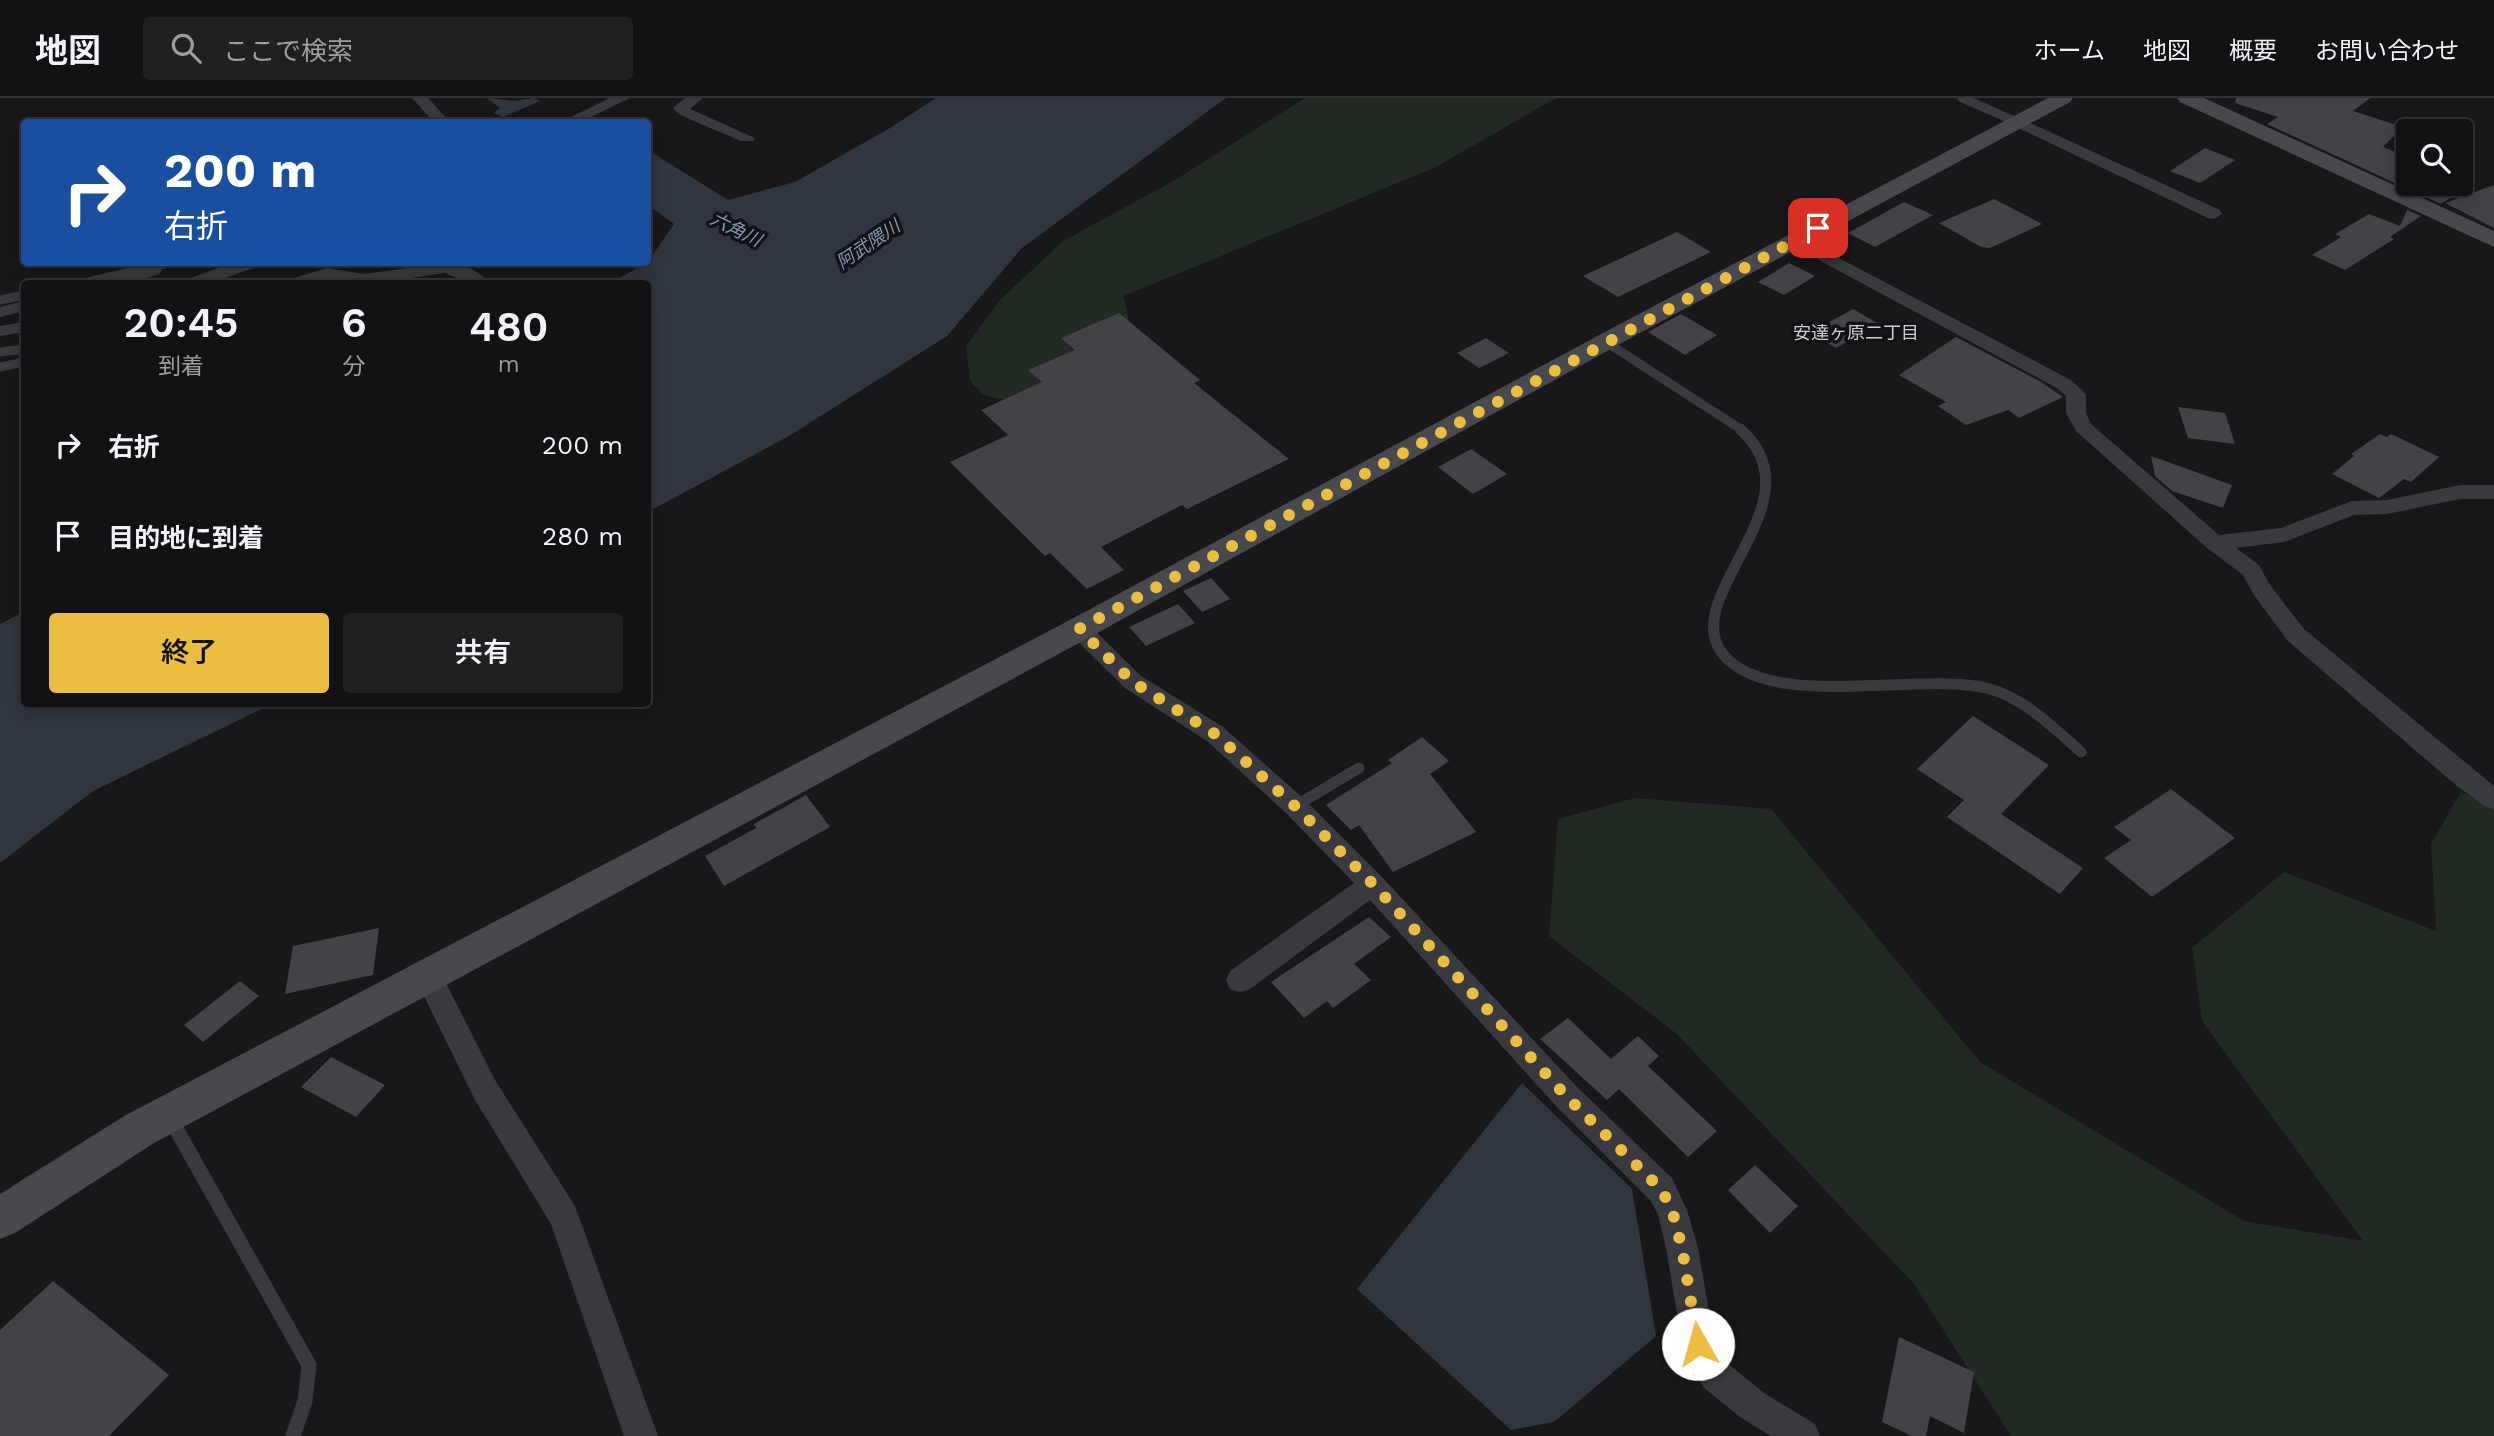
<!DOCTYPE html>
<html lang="ja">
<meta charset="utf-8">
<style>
:root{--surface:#121214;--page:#1f2022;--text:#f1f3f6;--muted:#9c9ea0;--line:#313234;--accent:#ebbd40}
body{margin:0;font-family:"Work Sans","Noto Sans JP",sans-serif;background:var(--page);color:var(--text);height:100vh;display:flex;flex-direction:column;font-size:26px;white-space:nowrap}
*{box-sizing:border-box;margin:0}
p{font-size:23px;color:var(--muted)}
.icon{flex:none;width:38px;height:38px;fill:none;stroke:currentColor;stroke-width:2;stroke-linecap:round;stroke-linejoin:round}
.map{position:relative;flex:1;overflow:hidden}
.sheet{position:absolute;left:21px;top:182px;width:630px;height:427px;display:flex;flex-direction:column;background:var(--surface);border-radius:7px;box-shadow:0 4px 18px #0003,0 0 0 2px var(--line)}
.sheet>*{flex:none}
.guide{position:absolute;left:21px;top:21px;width:630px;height:147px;border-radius:7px;box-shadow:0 4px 18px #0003,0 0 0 2px var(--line);background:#1a4fa0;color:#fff;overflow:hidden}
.fabs{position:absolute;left:2396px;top:21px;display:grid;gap:14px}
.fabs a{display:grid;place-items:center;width:77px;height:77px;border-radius:7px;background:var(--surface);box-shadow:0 4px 18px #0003,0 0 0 2px var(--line);font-size:35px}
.pin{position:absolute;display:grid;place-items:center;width:60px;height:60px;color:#fff;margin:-30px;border-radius:14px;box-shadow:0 4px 10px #0006}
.me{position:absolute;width:77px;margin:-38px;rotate:353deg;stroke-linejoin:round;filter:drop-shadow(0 0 5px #0008)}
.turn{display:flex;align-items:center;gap:24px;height:147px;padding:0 28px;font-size:32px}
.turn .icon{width:91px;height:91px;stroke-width:2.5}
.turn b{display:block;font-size:49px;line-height:60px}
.eta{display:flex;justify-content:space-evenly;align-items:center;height:119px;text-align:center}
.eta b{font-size:42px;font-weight:600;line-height:49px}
.action{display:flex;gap:14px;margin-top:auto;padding:14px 28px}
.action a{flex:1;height:80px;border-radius:7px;background:var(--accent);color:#111;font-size:28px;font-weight:600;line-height:80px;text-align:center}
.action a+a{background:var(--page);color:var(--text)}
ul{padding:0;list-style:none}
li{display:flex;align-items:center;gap:21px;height:91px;padding:0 28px}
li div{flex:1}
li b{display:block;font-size:26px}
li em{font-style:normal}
header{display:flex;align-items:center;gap:42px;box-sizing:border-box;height:98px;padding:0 35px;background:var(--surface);border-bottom:2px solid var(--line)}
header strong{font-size:33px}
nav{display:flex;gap:38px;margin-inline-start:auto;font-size:24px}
.search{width:490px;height:63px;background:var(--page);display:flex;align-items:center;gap:18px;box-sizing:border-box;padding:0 24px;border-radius:7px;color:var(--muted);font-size:26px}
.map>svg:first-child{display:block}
.green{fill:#222a24}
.water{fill:#2f363e}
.building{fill:#434347}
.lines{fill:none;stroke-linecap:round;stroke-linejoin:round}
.lane-far2{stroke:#393a3f;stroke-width:9}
.lane-far1{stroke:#393a3f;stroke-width:11}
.lane{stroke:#393a3f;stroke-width:15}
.street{fill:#393a3f;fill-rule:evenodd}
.secondary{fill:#48494f;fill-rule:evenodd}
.route{stroke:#ebbd40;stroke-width:12;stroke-dasharray:0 21.6}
.labels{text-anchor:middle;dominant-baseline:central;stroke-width:7;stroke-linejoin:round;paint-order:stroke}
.far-water-label{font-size:18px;font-style:italic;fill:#849ab3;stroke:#131315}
.far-neighbourhood-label{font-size:18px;fill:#ccced6;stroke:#131315}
</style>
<header>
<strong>地図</strong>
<div class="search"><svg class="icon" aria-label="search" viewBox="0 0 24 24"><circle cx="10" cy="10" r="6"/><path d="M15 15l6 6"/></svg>ここで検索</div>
<nav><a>ホーム</a><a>地図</a><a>概要</a><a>お問い合わせ</a></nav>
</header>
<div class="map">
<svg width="2494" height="1338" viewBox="0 0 2494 1338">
<rect width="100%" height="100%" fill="#18181a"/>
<path class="green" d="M1305 0H1556L1436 69 1124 198 1137 264 1035 303 998 301 982 296 970 283 966 248 1001 201 1063 143 1175 82Z
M2461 694 2494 708V1338H2011L1914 1186 1677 936 1549 838 1558 721 1635 700 1771 711 1980 964 2244 1123 2363 1143 2202 923 2192 850 2284 774 2436 833 2431 746Z"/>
<path class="water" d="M487 0 515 3 534 0 540 3 503 19 494 15 500 10Z
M936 0H1226L1022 150 947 238 789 338 648 414V186L611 185 648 164 674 126 648 107V52L728 102 795 84 890 30Z
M24 514V606H272L93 693 0 765V526Z
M1522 985 1632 1091 1656 1238 1554 1324 1511 1332 1357 1191Z"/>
<path class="building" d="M2236 0H2370L2353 13 2403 29 2383 49 2408 59V91L2267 26 2278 19 2235 5Z
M2205 50 2235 62 2200 85 2170 73Z
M2418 86H2471L2441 106 2415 94Z
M2494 87V130L2445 105Z
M1994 101 2042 126 1990 150 1981 149 1939 125Z
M1904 104 1933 117 1875 149 1848 135Z
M2407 112 2421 118 2390 139 2394 141 2345 172 2312 157 2341 139 2335 136 2369 116 2400 128Z
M1677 134 1711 154 1618 199 1583 178Z
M1789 165 1815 178 1784 197 1758 184Z
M1853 211 1879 226 1836 250 1810 235Z
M1119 215 1200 282 1194 285 1289 361 1187 411 1182 407 1101 449 1124 472 1087 491 1050 455 1045 458 950 364 1008 337 981 312 1042 284 1028 272 1075 252 1061 240Z
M1681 216 1717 237 1685 257 1648 234Z
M1956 239 2041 284 2063 299 2019 320 2008 312 1966 327 1938 308 1946 304 1899 277Z
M1486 240 1509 255 1479 270 1457 255Z
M2178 309 2225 315 2235 346 2188 340Z
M2380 336 2387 339 2391 336 2439 359 2411 384 2404 381 2379 400 2332 376 2354 358 2351 356Z
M1471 351 1507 376 1473 396 1438 369Z
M2151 358 2232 387 2223 410 2172 393 2155 378Z
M1211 480 1230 501 1202 514 1183 493Z
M1178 506 1195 525 1146 548 1129 529Z
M1973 618 2049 667 2001 716 2083 770 2060 796 1947 719 1964 702 1917 671Z
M1422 639 1449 663 1430 676 1476 734 1393 774 1359 727 1351 732 1326 707 1392 665 1388 662Z
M2171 691 2235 740 2152 799 2104 760 2131 742 2114 729Z
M806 697 830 729 724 788 705 758 756 730 754 726Z
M1369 819 1391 839 1354 866 1371 882 1333 910 1327 903 1304 920 1271 884Z
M379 830 373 877 285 896 293 848Z
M240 883 259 898 203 944 184 927Z
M1568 920 1611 961 1638 938 1659 958 1648 968 1717 1033 1688 1059 1619 991 1607 1002 1540 941Z
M331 959 385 987 356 1019 301 989Z
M1755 1067 1798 1108 1770 1135 1728 1092Z
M53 1183 169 1277 109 1338H0V1232Z
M1899 1239 1974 1274 1964 1335 1930 1318 1926 1338H1912L1882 1324Z"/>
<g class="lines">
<path class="lane-far2" d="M1962 0 2017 24
M80 186 172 164
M0 202 24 197
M1606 244 1742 332
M0 254 24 251
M0 269 24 264"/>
<path class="lane-far1" d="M1740 331C1822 403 1678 497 1722 555 1769 615 1921 572 1990 591 2025 601 2054 630 2081 654
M1295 708 1359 670"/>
<path class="lane" d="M170 1020 309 1267 305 1303 293 1338"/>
<path class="street" d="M412 0H428L448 22 446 24H430L431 21Z
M610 0H630L580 24H561Z
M685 0H703L690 11 755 40 753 43H741L680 17 673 10Z
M2017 19 2220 112 2222 116 2214 121 2208 120 2012 27 2009 24 2012 21Z
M1795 137 2071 282 2086 296V315L2091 326 2219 437 2281 430 2352 403 2387 402 2460 387H2494V401H2460L2387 416 2354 417 2284 444 2236 450 2259 467 2270 487 2304 531 2494 688V711L2485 708 2458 689 2288 543 2254 497 2243 477 2207 450 2076 333 2066 315V298L2057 290 1789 146 1786 142Z
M235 164H261L259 168 209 186H183L185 182Z
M445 165 472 171 494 186H472L445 175 370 186 328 180 312 186H285L287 182 327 170 364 176Z
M153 167 162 172 159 176 129 186H101L103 182Z
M24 203V213L0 219V209Z
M24 224V234L0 238V228Z
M1079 523 1087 525 1141 578 1223 629 1304 701 1381 778 1577 989 1672 1080 1687 1112 1698 1150 1714 1242 1727 1265 1764 1295 1815 1326 1820 1338H1771L1740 1319 1703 1289 1682 1246 1666 1150 1658 1116 1650 1102 1557 1009 1370 802 1250 891 1240 894 1230 891 1226 882 1230 873 1354 785 1286 715 1207 643 1125 590 1071 537 1068 531 1071 525Z
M428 866 438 869 495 982 575 1108 658 1338H624L551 1126 475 1002 414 878 418 869Z"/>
<path class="secondary" d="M2048 0H2073L2070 4 1636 237 1090 539 154 1045 15 1135 0 1141V1096L126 1017 1068 523 1618 227Z
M2177 0H2204L2494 133V149L2180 4Z"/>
</g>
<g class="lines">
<path class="route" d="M1698 1246 1682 1150 1672 1112 1661 1091 1567 999 1373 786 1295 708 1215 636 1133 584 1079 531 1818 130"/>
</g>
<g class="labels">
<g class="far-water-label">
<text transform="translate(736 131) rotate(26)">六角川</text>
<text transform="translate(868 146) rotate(-34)">阿武隈川</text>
</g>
<g class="far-neighbourhood-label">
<text x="1856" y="234">安達ヶ原二丁目</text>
</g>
</g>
</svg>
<div class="fabs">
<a><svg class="icon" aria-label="search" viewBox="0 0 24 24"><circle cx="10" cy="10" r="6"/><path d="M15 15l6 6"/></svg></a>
</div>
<div class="pin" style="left:1818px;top:130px;background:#d93025"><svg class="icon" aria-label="arrive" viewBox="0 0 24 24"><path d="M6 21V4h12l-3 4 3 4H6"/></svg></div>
<svg class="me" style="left:1698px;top:1246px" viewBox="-20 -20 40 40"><circle r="19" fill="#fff"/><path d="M0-13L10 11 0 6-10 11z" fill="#ebbd40"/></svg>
<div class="guide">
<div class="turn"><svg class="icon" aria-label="right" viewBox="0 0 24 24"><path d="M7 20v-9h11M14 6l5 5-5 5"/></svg><div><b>200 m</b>右折</div></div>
</div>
<section class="sheet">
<div class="eta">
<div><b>20:45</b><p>到着</p></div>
<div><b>6</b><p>分</p></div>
<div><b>480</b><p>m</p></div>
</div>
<ul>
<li><svg class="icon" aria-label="right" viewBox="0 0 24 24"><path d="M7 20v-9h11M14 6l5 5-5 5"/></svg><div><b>右折</b></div><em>200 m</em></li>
<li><svg class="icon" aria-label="arrive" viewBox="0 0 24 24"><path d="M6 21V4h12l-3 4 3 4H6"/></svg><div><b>目的地に到着</b></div><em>280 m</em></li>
</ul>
<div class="action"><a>終了</a><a>共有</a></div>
</section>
</div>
